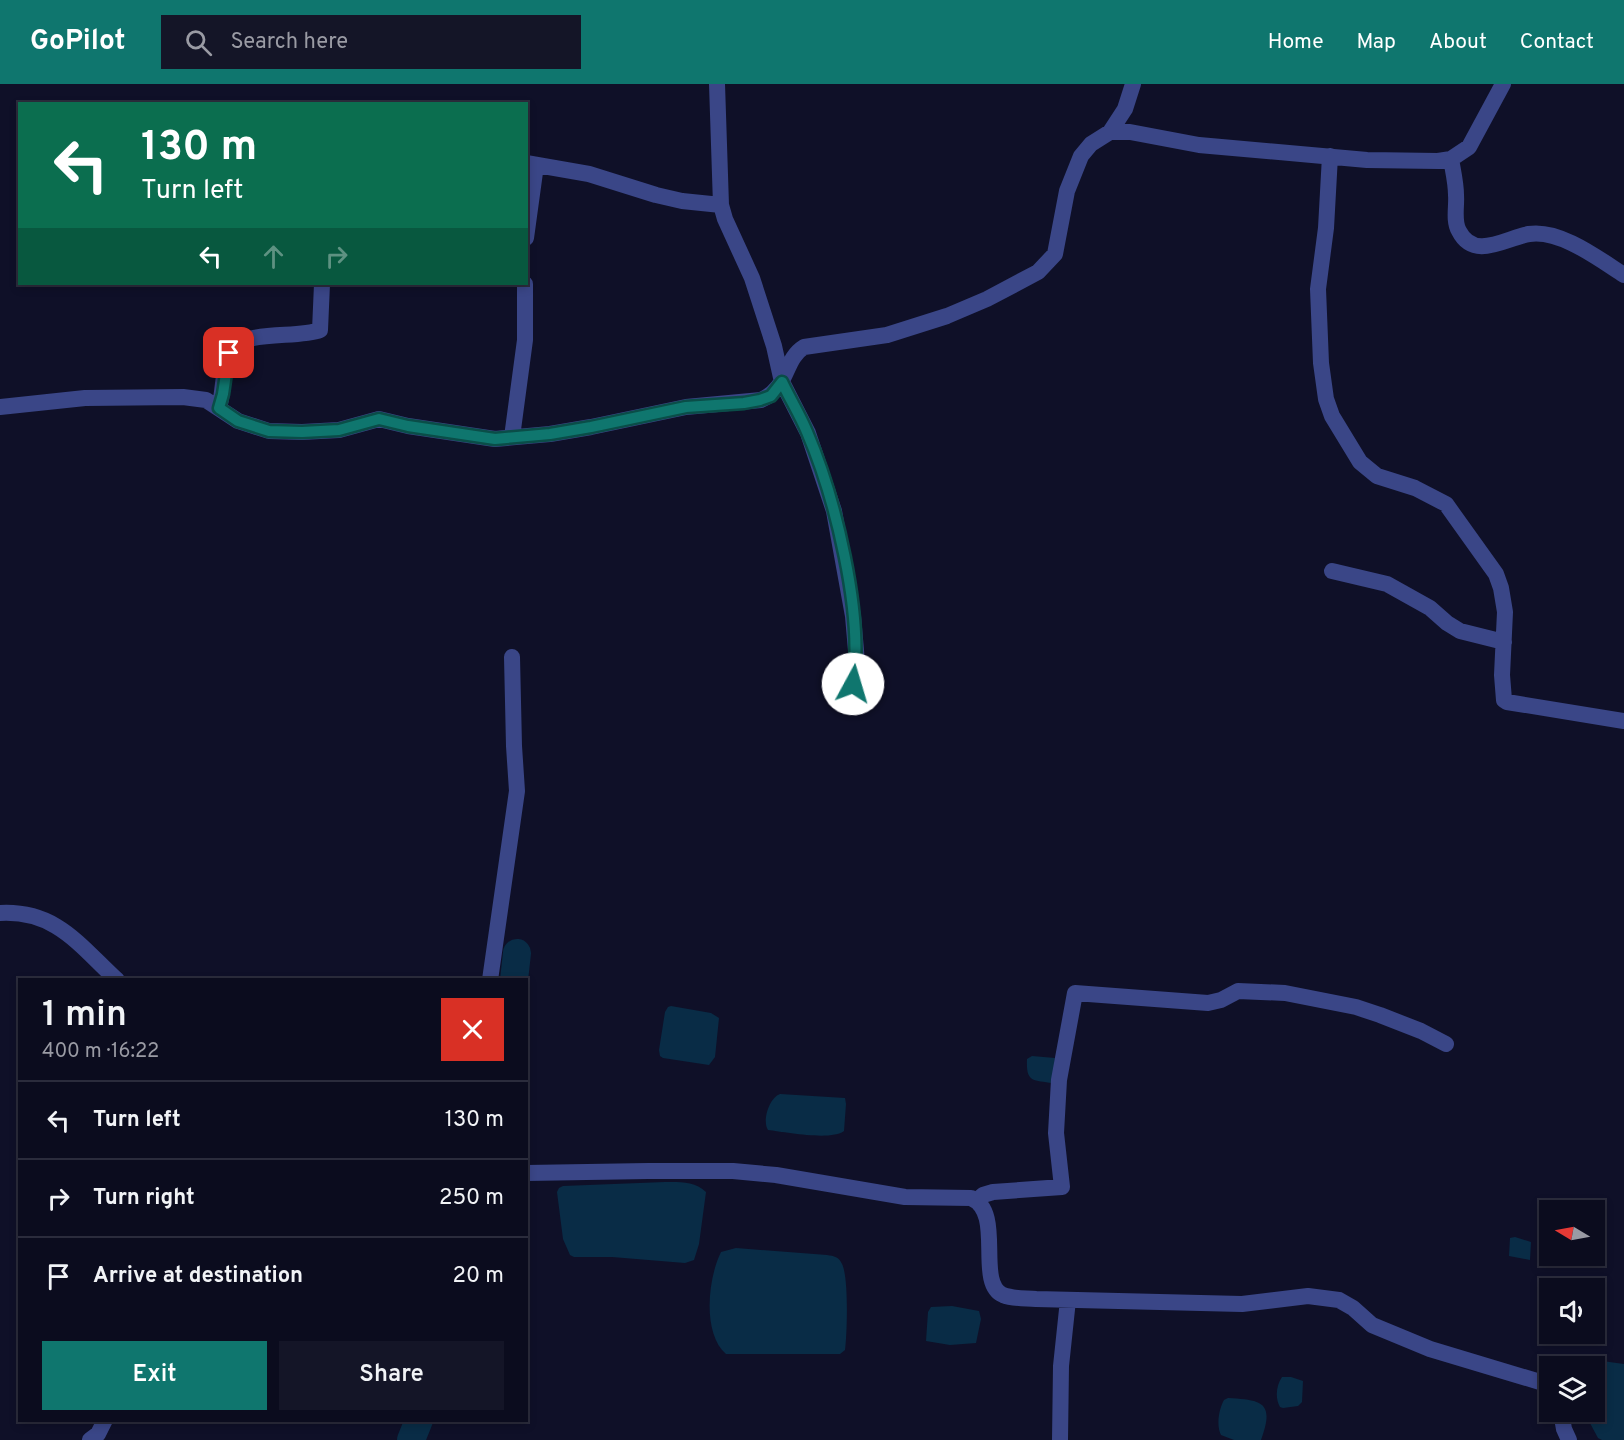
<!DOCTYPE html>
<meta charset="utf-8">
<style>
:root{--surface:#0b0c1e;--page:#141527;--text:#f1f3f6;--muted:#9a9ba4;--line:#2b2c3c;--accent:#0f766e}
body{margin:0;font-family:Overpass,sans-serif;background:var(--page);color:var(--text);height:100vh;display:flex;flex-direction:column;font-size:22px;white-space:nowrap}
*{box-sizing:border-box;margin:0}
p{font-size:20px;color:var(--muted)}
.icon{flex:none;width:33px;height:33px;fill:none;stroke:currentColor;stroke-width:2;stroke-linecap:round;stroke-linejoin:round}
.map{position:relative;flex:1;overflow:hidden}
.panel{position:absolute;left:18px;top:894px;width:510px;height:444px;display:flex;flex-direction:column;background:var(--surface);border-radius:0px;box-shadow:0 3px 9px #0003,0 0 0 2px var(--line)}
.panel>*{flex:none}
.top-card{position:absolute;left:18px;top:18px;width:510px;height:183px;border-radius:0px;box-shadow:0 3px 9px #0003,0 0 0 2px var(--line);background:#0b6e4f;color:#fff;overflow:hidden}
.needle{width:39px;rotate:280deg}
.buttons{position:absolute;left:1539px;top:1116px;display:grid;gap:12px}
.buttons a{display:grid;place-items:center;width:66px;height:66px;border-radius:0px;background:var(--surface);box-shadow:0 3px 9px #0003,0 0 0 2px var(--line);font-size:30px}
.pin{position:absolute;display:grid;place-items:center;width:51px;height:51px;color:#fff;margin:-26px;border-radius:12px;box-shadow:0 3px 9px #0006}
.me{position:absolute;width:66px;margin:-33px;rotate:6deg;stroke-linejoin:round;filter:drop-shadow(0 0 4px #0008)}
.turn{display:flex;align-items:center;gap:21px;height:126px;padding:0 24px;font-size:27px}
.turn .icon{width:78px;height:78px;stroke-width:2.5}
.turn b{display:block;font-size:42px;line-height:51px}
.lanes{display:flex;align-items:center;height:57px;padding:0 24px;background:#0003;justify-content:center;gap:30px;direction:ltr}
.lanes .off{opacity:.35}
.round{display:grid;place-items:center;flex:none;width:63px;height:63px;border-radius:0px;background:var(--page)}
.headline{display:flex;align-items:center;justify-content:space-between;height:102px;padding:0 24px}
h1{font-size:36px;font-weight:600;line-height:45px}
.cta{display:flex;gap:12px;margin-top:auto;padding:12px 24px}
.cta a{flex:1;height:69px;border-radius:0px;background:var(--accent);color:#fff;font-size:24px;font-weight:600;line-height:69px;text-align:center}
.cta a+a{background:var(--page);color:var(--text)}
ul{padding:0;list-style:none}
li{display:flex;align-items:center;gap:18px;height:78px;padding:0 24px;border-top:2px solid var(--line)}
li div{flex:1}
li b{display:block;font-size:22px}
li em{font-style:normal}
header{display:flex;align-items:center;gap:36px;box-sizing:border-box;height:84px;padding:0 30px;background:var(--accent);color:#fff}
header strong{font-size:28px}
nav{display:flex;gap:33px;margin-inline-start:auto;font-size:21px}
.search{width:420px;height:54px;background:var(--page);display:flex;align-items:center;gap:15px;box-sizing:border-box;padding:0 21px;border-radius:0px;color:var(--muted);font-size:22px}
.map>svg:first-child{display:block}
.water{fill:#092c46}
.lines{fill:none;stroke-linecap:round;stroke-linejoin:round}
.river{stroke:#092c46;stroke-width:28}
.minor{stroke:#3a4687;stroke-width:16}
.route-casing{stroke:#0a4d48;stroke-width:15}
.route{stroke:#0f766e;stroke-width:10}
</style>
<header>
<strong>GoPilot</strong>
<div class="search"><svg class="icon" aria-label="search" viewBox="0 0 24 24"><circle cx="10" cy="10" r="6"/><path d="M15 15l6 6"/></svg>Search here</div>
<nav><a>Home</a><a>Map</a><a>About</a><a>Contact</a></nav>
</header>
<div class="map">
<svg width="1624" height="1356" viewBox="0 0 1624 1356">
<rect width="100%" height="100%" fill="#0f1028"/>
<path class="water" d="M671 922 711 929 719 934 715 973 709 981 663 974 660 972 659 966 665 928 668 923Z
M1032 972 1055 974 1053 999C1032 996 1026 998 1027 975Z
M780 1010 845 1014 846 1020 844 1047C831 1057 785 1048 768 1046 762 1037 769 1014 780 1010Z
M665 1098C679 1098 695 1097 706 1108L699 1160 694 1176 685 1179 612 1173H574L570 1171 563 1155 557 1108 559 1104 563 1102Z
M1515 1153 1531 1158 1530 1176 1509 1172 1510 1154Z
M736 1164 827 1171C834 1172 839 1173 842 1180 849 1194 847 1251 845 1266L840 1270H726C702 1249 708 1194 721 1168Z
M952 1222 979 1227 981 1235 976 1259 950 1261 926 1257 928 1228 931 1223Z
M1587 1277H1602L1624 1280V1356H1602L1598 1354 1584 1328H1594V1282H1581Z
M1282 1293H1291L1303 1297 1302 1318 1298 1322 1283 1324 1280 1323C1275 1314 1276 1302 1282 1293Z
M1228 1314C1262 1316 1275 1318 1261 1356H1234L1221 1351C1216 1341 1219 1325 1224 1316Z"/>
<g class="lines">
<path class="river" d="M514 896 517 869
M411 1356 419 1336"/>
<path class="minor" d="M717 0 721 121 725 135 752 194 774 262 782 298 808 349 834 427 853 532 857 578 853 600
M1110 48 1125 25 1133 0
M1330 72 1326 144 1318 205 1321 279 1326 315 1332 332 1360 378 1377 392 1415 404 1446 420 1496 490 1501 504 1505 528 1502 591 1504 616 1507 618 1624 637
M1451 75C1453 87 1456 99 1456 111 1457 122 1453 137 1459 147 1474 177 1506 154 1529 150 1560 145 1599 175 1624 191
M526 79 589 90 656 111 682 117 721 121
M526 154 536 81
M0 323 85 314 183 313 206 316 238 337 269 347 302 348 339 346 379 335 408 342 495 355 550 350 591 343 686 323 761 316C790 303 783 276 804 263L887 251 947 232 987 215 1038 188 1055 170 1067 107 1081 72 1091 60 1110 48H1130L1199 61 1367 76 1438 77 1451 75 1469 63 1503 0
M219 324C224 307 222 285 230 268 241 245 297 255 320 246L322 200
M512 353 525 256V200
M1332 487 1387 500 1430 524 1447 539 1460 547 1504 558
M0 829C56 826 79 861 117 896
M490 896 517 707 514 662 512 573
M526 1089 648 1087H733L776 1091 905 1113 971 1114C1005 1128 975 1199 1003 1211 1013 1215 1026 1214 1036 1215L1242 1220 1308 1212 1339 1216 1353 1224 1372 1241 1430 1265 1550 1301
M976 1117 983 1111 993 1108 1062 1103 1056 1049 1059 996 1075 909 1208 919 1221 916 1238 907 1285 909 1356 923 1380 931 1421 947 1446 960
M1561 1328 1564 1345 1569 1356
M90 1356 98 1350 105 1336
M1060 1356 1061 1282 1068 1216"/>
</g>
<g class="lines">
<g class="route-casing">
<path id="route" d="M229 269 223 310 219 324 238 337 269 347 302 348 339 346 379 335 408 342 495 355 550 350 591 343 686 323 744 319 760 316 771 312 782 298C790 315 800 331 807 348 835 413 864 530 853 600"/>
</g>
<use href="#route" class="route"/>
</g>
</svg>
<div class="buttons">
<a><svg class="needle" viewBox="-14 -14 28 28"><path d="M0-13l5 13h-10z" fill="#e53935"/><path d="M0 13l5-13h-10z" fill="#9a9ba4"/></svg></a>
<a><svg class="icon" aria-label="sound" viewBox="0 0 24 24"><path d="M4 9h4l5-4v14l-5-4H4zM17 9q2 3 0 6"/></svg></a>
<a><svg class="icon" aria-label="layers" viewBox="0 0 24 24"><path d="M12 4l9 5-9 5-9-5zM3 14l9 5 9-5"/></svg></a>
</div>
<div class="pin" style="left:229px;top:269px;background:#d93025"><svg class="icon" aria-label="arrive" viewBox="0 0 24 24"><path d="M6 21V4h12l-3 4 3 4H6"/></svg></div>
<svg class="me" style="left:853px;top:600px" viewBox="-20 -20 40 40"><circle r="19" fill="#fff"/><path d="M0-13L10 11 0 6-10 11z" fill="#0f766e"/></svg>
<div class="top-card">
<div class="turn"><svg class="icon" aria-label="left" viewBox="0 0 24 24"><path d="M17 20v-9H6M10 6l-5 5 5 5"/></svg><div><b>130 m</b>Turn left</div></div>
<div class="lanes"><svg class="icon" aria-label="left" viewBox="0 0 24 24"><path d="M17 20v-9H6M10 6l-5 5 5 5"/></svg><svg class="icon off" aria-label="ahead" viewBox="0 0 24 24"><path d="M12 20V5M6 11l6-6 6 6"/></svg><svg class="icon off" aria-label="right" viewBox="0 0 24 24"><path d="M7 20v-9h11M14 6l5 5-5 5"/></svg></div>
</div>
<section class="panel">
<div class="headline"><div><h1>1 min</h1><p>400 m · 16:22</p></div><a class="round" style="background:#d93025;color:#fff"><svg class="icon" aria-label="close" viewBox="0 0 24 24"><path d="M6 6l12 12M18 6L6 18"/></svg></a></div>
<ul>
<li><svg class="icon" aria-label="left" viewBox="0 0 24 24"><path d="M17 20v-9H6M10 6l-5 5 5 5"/></svg><div><b>Turn left</b></div><em>130 m</em></li>
<li><svg class="icon" aria-label="right" viewBox="0 0 24 24"><path d="M7 20v-9h11M14 6l5 5-5 5"/></svg><div><b>Turn right</b></div><em>250 m</em></li>
<li><svg class="icon" aria-label="arrive" viewBox="0 0 24 24"><path d="M6 21V4h12l-3 4 3 4H6"/></svg><div><b>Arrive at destination</b></div><em>20 m</em></li>
</ul>
<div class="cta"><a>Exit</a><a>Share</a></div>
</section>
</div>
